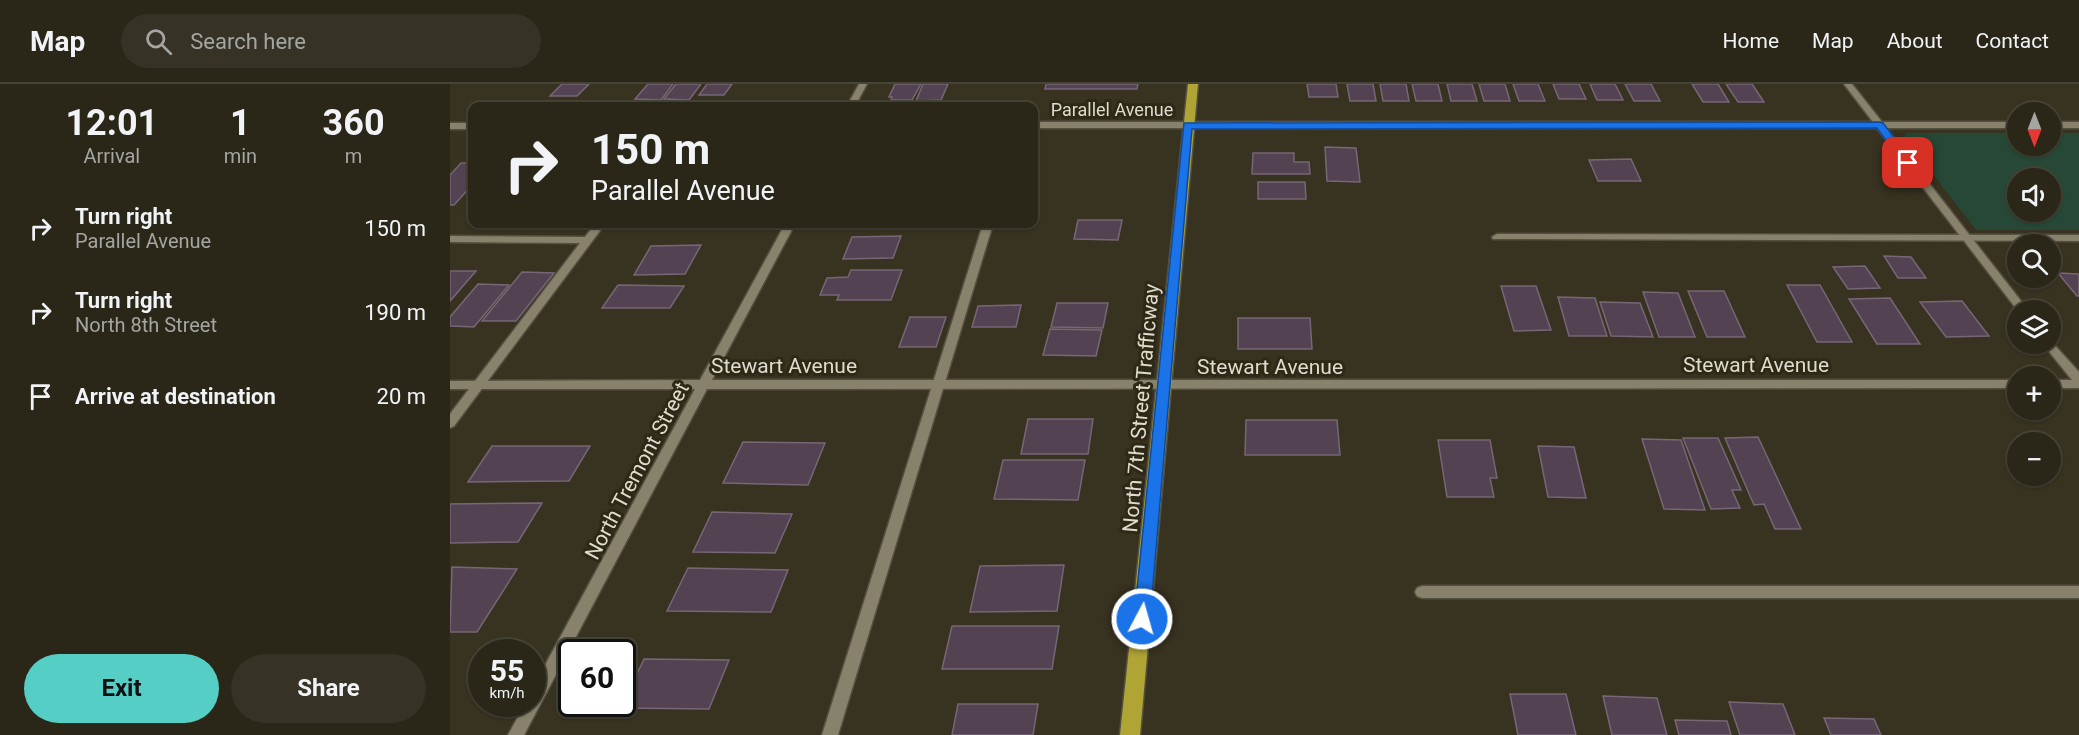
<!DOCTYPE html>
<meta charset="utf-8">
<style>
:root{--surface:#2a2618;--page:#363225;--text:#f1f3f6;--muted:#a5a5a2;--line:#464337;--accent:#55cec6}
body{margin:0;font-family:Roboto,sans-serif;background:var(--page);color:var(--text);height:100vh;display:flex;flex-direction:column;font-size:22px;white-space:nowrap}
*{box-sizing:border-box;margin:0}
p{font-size:20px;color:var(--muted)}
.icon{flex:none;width:33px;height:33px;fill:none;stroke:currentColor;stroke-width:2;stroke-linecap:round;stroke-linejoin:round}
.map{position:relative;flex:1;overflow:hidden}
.details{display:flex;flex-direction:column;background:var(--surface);width:450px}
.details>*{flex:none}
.top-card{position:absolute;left:18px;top:18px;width:570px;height:126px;border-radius:12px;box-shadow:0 2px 4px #0004,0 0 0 2px var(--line);background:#2a2618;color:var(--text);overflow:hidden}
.needle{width:39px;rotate:180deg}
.buttons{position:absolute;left:1557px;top:18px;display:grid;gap:12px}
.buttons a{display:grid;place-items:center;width:54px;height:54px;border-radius:50%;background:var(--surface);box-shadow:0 2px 4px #0004,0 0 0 2px var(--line);font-size:30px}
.speed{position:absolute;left:18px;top:555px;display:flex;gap:12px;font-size:30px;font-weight:700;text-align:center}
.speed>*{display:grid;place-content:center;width:78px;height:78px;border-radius:50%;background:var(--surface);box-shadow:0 2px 4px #0004,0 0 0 2px var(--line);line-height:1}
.speed small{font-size:15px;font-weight:400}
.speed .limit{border:3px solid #111;border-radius:9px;background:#fff;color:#111}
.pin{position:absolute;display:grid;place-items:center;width:51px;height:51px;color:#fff;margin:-26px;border-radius:12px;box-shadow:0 3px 9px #0006}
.me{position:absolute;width:66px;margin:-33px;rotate:6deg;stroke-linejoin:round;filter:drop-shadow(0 0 4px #0008)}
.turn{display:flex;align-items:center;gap:21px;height:126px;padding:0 24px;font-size:27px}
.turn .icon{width:78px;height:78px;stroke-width:2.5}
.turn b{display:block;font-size:42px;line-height:51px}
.eta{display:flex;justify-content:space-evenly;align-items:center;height:102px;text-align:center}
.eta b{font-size:36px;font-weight:700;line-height:42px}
.primary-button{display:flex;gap:12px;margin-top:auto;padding:12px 24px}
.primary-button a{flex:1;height:69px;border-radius:36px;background:var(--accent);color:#111;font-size:24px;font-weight:700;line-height:69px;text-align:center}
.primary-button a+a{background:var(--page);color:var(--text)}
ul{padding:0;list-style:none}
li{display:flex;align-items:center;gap:18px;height:84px;padding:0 24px}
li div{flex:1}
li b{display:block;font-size:22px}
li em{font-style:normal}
header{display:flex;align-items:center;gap:36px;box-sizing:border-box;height:84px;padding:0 30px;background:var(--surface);border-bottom:2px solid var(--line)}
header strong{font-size:28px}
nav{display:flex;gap:33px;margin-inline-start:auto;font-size:21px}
.search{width:420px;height:54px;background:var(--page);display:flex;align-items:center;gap:15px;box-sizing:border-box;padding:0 21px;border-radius:33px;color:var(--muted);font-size:22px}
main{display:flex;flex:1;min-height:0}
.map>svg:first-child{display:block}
.green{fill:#274836;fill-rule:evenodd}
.building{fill:#534352;stroke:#776676;stroke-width:1.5}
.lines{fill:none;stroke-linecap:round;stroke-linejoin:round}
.lane-casing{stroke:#545040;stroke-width:3}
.street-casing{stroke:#545040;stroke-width:3}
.primary-casing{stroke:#545040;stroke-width:3}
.lane{fill:#88826d;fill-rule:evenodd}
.street{fill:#88826d;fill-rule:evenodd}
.primary{fill:#afa434;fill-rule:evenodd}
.route{fill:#1a73e8;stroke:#114b97;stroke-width:1.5}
.labels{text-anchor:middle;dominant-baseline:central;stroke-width:6;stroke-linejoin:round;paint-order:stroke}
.far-street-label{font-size:18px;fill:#dedbcf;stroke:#2e2816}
.street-label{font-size:21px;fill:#dedbcf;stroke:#2e2816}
</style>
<header>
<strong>Map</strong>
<div class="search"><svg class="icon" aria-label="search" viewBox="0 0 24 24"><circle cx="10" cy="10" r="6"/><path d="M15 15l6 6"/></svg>Search here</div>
<nav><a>Home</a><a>Map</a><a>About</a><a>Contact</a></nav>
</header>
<main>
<section class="details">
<div class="eta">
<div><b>12:01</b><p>Arrival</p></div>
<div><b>1</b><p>min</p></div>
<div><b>360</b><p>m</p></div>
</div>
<ul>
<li><svg class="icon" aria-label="right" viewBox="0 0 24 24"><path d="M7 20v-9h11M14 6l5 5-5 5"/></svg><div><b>Turn right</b><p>Parallel Avenue</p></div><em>150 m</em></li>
<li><svg class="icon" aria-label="right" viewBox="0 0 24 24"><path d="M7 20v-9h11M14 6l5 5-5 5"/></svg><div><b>Turn right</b><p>North 8th Street</p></div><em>190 m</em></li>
<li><svg class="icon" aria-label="arrive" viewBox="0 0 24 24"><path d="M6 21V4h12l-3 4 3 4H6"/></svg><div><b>Arrive at destination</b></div><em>20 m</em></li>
</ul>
<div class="primary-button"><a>Exit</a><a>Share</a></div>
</section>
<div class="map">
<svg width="1629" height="651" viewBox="0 0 1629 651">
<rect width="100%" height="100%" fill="#383220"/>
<path class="green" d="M1457 49H1567L1568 62H1600L1601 49H1629V146H1526L1454 53ZM1600 94V128H1568V94Z"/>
<path class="building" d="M112 0H139L127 12H100Z
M198 0H223L211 16 185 15Z
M226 0H251L239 16 214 15Z
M257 0H282L274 11H249Z
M445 0H471L462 16H441L442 13H439Z
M473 0H498L491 16 466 17Z
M596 0H688L687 5H595Z
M857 0H886L888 13H859Z
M897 0H923L926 17H900Z
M930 0H956L959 17H933Z
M962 0H988L992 17H966Z
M997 0H1022L1027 17H1001Z
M1029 0H1055L1060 17H1034Z
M1063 0H1088L1095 17H1069Z
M1103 0H1129L1136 15H1109Z
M1140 0H1165L1173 16H1147Z
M1175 0H1201L1210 17H1184Z
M1242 0H1268L1279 18H1253Z
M1276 0H1302L1314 18H1288Z
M875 63 906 64 910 98 877 97Z
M803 69H844V78H859L860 90H802Z
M1181 75 1191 97H1148L1139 76Z
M11 79H22V101L4 121H0V91Z
M808 98H855L856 115H808Z
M628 136H672L668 156 624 155Z
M409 140H451L449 144H407Z
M451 152 443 174 393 175 402 153Z
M251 161 235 190 184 191 201 162Z
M1434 172 1461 173 1476 194H1448Z
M1415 182 1430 204 1398 205 1383 183Z
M401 186H452L441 216H387L389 211H370L377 194 398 193Z
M0 187H26L0 217Z
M72 188 104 189 66 237H32Z
M1608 189 1629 190V212H1627Z
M28 200 59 201 24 243 0 242V233Z
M168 201 234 202 220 224H152Z
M1337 201H1370L1402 258H1367Z
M1051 202H1086L1101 246 1064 247Z
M1238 207H1274L1295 253H1257Z
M1193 208 1228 209 1245 253H1209Z
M1108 213 1145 214 1157 252H1119Z
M1440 214 1470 260H1427L1399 215Z
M1512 217 1539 252 1496 253 1470 218Z
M1150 218 1190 219 1203 253 1161 252Z
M607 219H658L653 244 601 243Z
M571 221 566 243H522L528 222Z
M460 233H496L486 263H449Z
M788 234H860L862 265H788Z
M600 245 652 246 646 272 593 271Z
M578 335H643L638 370H571Z
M796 336H887L890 371H795Z
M1308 353 1351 445H1325L1314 420 1304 421 1275 354Z
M1233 354H1268L1291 406H1282L1290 424 1261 425Z
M1192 355 1231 356 1255 426 1214 425Z
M988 356H1040L1047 394H1040L1044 413H997Z
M293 358 375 359 358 401 273 399Z
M42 362H140L119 397 18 398Z
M1088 362 1124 363 1136 414 1098 413Z
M553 376H635L628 416 544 415Z
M92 419 68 458 0 459V420Z
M262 428 342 430 325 469 243 468Z
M614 481 607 527 520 528 530 482Z
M2 483 67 485 27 548H0Z
M238 484 338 486 321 528 217 527Z
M502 542H609L602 585H492Z
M194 575 279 576 259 625 171 624Z
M1060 610H1116L1126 651H1068Z
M1153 612 1207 614 1217 651H1162Z
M1279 618 1333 620 1345 651H1290Z
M508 620H588L583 651H502Z
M1374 634 1424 635 1431 651H1381Z
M1225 636 1277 637 1281 651H1229Z"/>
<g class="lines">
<g class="lane-casing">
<path id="lane" d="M145 140H155L4 342 0 344V330L130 159 0 158V152L135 153Z
M533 140H543L388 651H372Z
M1047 150 1629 151V157L1043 155 1042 153Z
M972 502H1629V514H972L967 512 965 508 967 504Z"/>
</g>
<g class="street-casing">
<path id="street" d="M409 0H417L405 22H397Z
M1394 0H1402L1432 38H1568V44H1436L1578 226 1568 227 1427 44H584V38H1423Z
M1600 38H1629V44H1600Z
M0 39H22V45H0Z
M335 140H345L262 296H1568V304L257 305 74 651H58L75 620H82V605L245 305H0V297L250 296Z
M1600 256 1629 288V304H1600V296H1622L1593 260H1600Z"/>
</g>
<g class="primary-casing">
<path id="primary" d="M738 0H748L690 651H670Z"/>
</g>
<use href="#lane" class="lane"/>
<use href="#street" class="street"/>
<use href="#primary" class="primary"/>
</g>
<path class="route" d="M1430 38 1433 39 1462 77V81H1454L1427 44 742 45 700 535 697 540 692 542 686 540 684 535 734 39Z"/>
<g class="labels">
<g class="far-street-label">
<text x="662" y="25">Parallel Avenue</text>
</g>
<g class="street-label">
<text x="1306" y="281">Stewart Avenue</text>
<text x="334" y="282">Stewart Avenue</text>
<text x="820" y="283">Stewart Avenue</text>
<text transform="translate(691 324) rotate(-85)">North 7th Street Trafficway</text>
<text transform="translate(187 387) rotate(-62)">North Tremont Street</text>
</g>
</g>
</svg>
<div class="buttons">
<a><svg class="needle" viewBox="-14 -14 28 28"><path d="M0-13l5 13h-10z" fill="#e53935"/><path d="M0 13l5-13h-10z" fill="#a5a5a2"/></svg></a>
<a><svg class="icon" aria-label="sound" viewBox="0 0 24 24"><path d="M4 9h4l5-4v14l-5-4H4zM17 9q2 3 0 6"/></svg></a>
<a><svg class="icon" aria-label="search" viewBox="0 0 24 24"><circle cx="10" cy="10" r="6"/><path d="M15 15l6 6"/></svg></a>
<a><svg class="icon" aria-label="layers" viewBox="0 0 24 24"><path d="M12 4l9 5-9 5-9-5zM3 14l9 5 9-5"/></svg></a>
<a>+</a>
<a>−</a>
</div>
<div class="speed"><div>55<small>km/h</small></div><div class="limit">60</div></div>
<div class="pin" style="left:1458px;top:79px;background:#d93025"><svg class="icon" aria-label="arrive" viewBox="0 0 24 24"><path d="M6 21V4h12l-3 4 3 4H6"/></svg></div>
<svg class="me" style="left:692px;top:535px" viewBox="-20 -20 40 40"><circle r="17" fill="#1a73e8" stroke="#fff" stroke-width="3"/><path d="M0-11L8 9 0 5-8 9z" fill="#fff"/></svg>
<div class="top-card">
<div class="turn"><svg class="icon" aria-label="right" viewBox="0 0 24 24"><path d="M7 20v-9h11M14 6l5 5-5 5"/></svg><div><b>150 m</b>Parallel Avenue</div></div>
</div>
</div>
</main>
